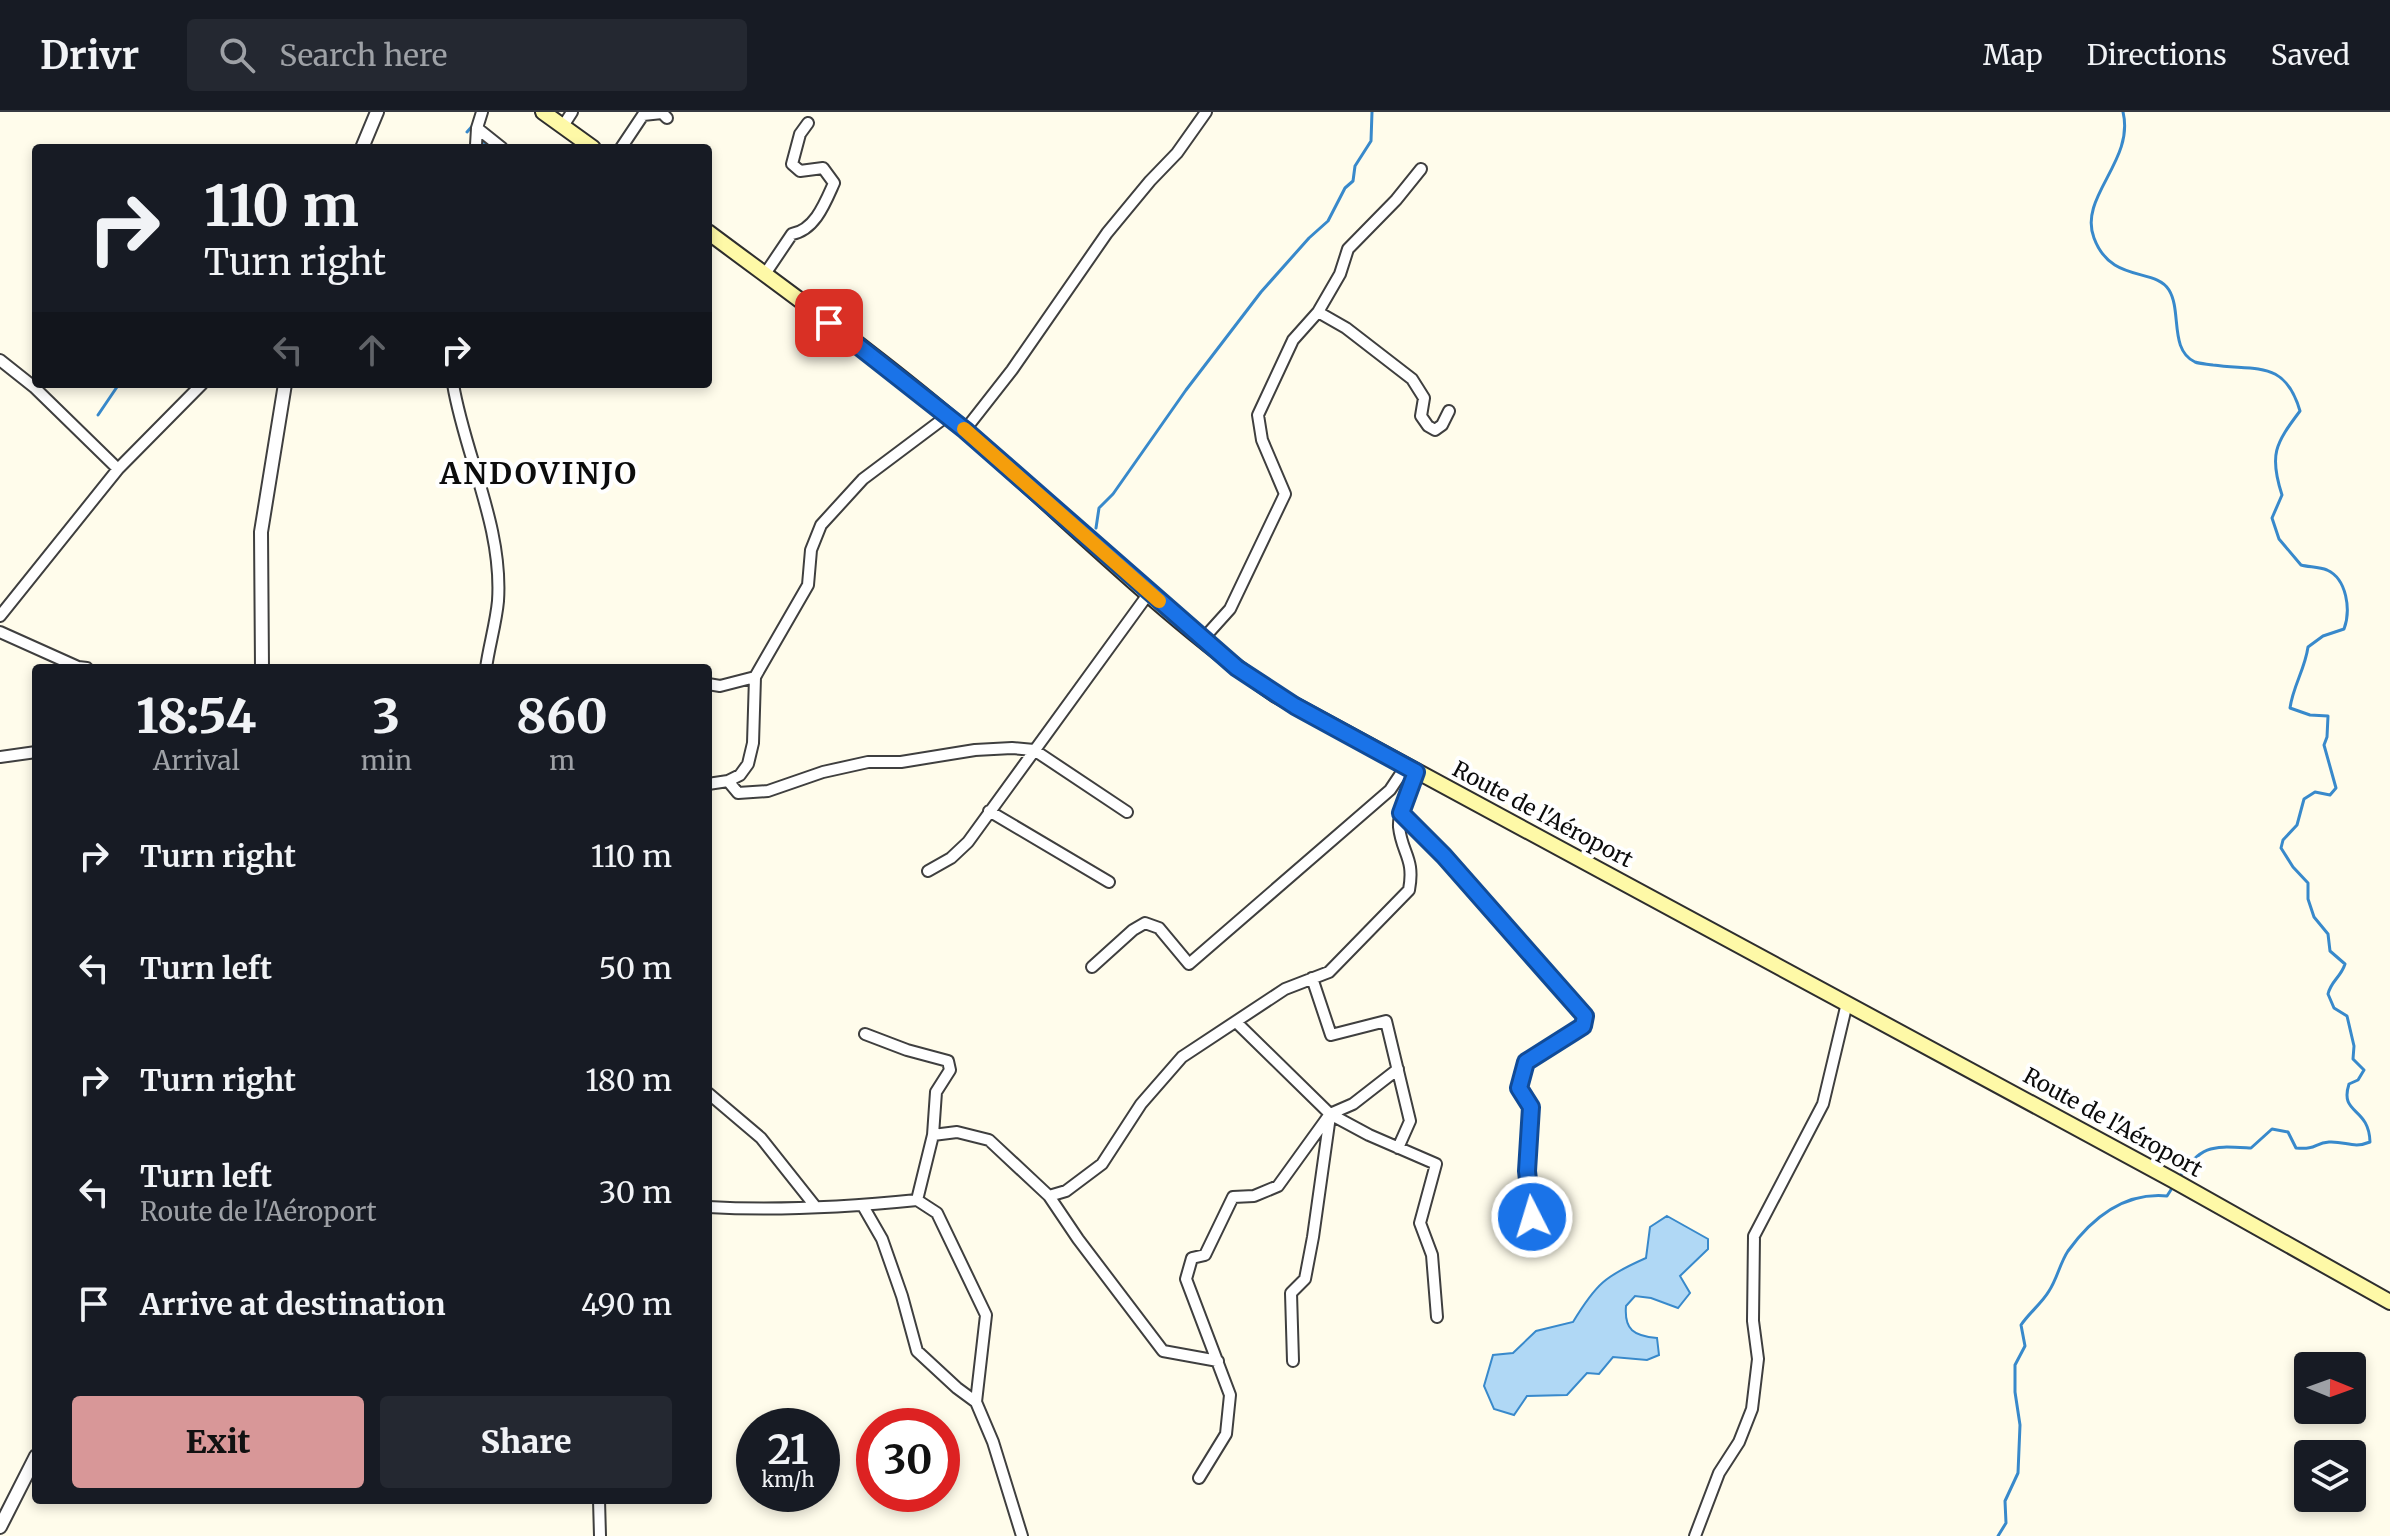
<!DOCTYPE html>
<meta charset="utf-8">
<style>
:root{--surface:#171b24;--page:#242831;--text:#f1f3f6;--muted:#9ea1a6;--line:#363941;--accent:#d89798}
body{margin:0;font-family:Merriweather,serif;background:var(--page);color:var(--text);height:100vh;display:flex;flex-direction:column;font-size:30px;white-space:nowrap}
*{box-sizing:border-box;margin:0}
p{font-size:26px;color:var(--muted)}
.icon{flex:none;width:44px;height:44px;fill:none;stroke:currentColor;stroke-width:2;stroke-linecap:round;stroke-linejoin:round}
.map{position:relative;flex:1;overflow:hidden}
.details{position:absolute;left:32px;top:552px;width:680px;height:840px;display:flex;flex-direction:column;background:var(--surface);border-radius:8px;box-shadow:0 4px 12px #0003}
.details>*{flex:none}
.top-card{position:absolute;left:32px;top:32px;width:680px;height:244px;border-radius:8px;box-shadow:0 4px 12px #0003;background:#171b24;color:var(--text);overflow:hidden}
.needle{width:52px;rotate:91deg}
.fabs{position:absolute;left:2294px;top:1240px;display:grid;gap:16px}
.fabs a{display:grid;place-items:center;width:72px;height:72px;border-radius:8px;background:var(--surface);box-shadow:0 4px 12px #0003;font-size:40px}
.speed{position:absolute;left:736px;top:1296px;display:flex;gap:16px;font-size:40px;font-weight:700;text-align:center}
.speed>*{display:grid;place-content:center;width:104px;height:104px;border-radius:50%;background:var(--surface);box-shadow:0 4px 12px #0003;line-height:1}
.speed small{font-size:20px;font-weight:400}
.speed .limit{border:12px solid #d22;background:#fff;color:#111}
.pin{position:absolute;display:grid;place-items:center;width:68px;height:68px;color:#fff;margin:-34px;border-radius:16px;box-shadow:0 4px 12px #0006}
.me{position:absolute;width:88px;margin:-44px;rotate:355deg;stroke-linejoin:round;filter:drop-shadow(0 0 6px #0008)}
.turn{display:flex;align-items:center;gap:28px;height:168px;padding:0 40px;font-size:36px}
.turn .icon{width:104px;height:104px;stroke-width:2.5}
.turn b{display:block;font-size:56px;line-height:68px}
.lanes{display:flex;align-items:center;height:76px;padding:0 40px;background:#0003;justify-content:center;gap:40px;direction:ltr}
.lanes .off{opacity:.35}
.eta{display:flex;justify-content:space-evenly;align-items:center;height:136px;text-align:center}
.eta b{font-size:48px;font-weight:800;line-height:56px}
.action{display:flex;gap:16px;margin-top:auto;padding:16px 40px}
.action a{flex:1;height:92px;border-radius:8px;background:var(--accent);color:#111;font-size:32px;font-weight:800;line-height:92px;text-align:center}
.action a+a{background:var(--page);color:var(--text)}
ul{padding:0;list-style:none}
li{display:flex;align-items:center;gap:24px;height:112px;padding:0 40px}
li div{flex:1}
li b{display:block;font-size:30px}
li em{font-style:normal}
header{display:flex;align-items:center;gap:48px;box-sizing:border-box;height:112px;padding:0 40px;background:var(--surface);border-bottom:2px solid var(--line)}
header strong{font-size:38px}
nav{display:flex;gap:44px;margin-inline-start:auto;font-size:28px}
.search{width:560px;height:72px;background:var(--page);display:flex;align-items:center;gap:20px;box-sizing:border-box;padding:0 28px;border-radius:8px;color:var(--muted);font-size:30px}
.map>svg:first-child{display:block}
.water{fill:#b0d8f5;stroke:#3889cb;stroke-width:2}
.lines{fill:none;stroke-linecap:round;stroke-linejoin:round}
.stream{stroke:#3889cb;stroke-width:3}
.minor-casing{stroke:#3f3f3f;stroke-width:14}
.tertiary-casing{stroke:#3f3f3f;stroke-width:16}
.secondary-casing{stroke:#2e2e2e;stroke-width:18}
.minor{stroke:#fff;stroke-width:10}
.tertiary{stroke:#fff;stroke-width:12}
.secondary{stroke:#fef9a7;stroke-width:14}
.route-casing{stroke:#114b97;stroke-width:20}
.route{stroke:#1a73e8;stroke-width:14}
.slow{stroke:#f59e0b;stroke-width:14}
.labels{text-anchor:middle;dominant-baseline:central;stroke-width:8;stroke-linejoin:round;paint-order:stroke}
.street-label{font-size:22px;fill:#0c0c0c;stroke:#fff}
.district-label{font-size:30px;font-weight:bold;letter-spacing:2px;fill:#0c0c0c;stroke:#fff}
</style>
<header>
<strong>Drivr</strong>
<div class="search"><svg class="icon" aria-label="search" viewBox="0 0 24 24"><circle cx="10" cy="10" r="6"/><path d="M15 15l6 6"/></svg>Search here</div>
<nav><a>Map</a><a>Directions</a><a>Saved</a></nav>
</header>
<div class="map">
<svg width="2390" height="1424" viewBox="0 0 2390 1424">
<rect width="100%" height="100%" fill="#fffceb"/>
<path class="water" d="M1667 1104 1708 1127V1137L1680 1164 1690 1181 1678 1196 1651 1186 1635 1184 1626 1194C1624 1218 1634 1224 1657 1226L1659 1243 1647 1248 1613 1245 1599 1262 1587 1261 1567 1283 1527 1284 1514 1303 1494 1297 1484 1274 1493 1243 1513 1241 1536 1219 1573 1210C1596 1172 1605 1164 1646 1146L1650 1115Z"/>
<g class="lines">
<path class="stream" d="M2123 0C2135 49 2078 85 2094 126 2111 172 2155 155 2169 178 2182 199 2169 238 2195 250 2200 252 2208 252 2213 253 2255 259 2285 247 2300 299 2275 332 2269 343 2282 383L2272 406 2279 427 2301 453C2308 455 2319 455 2327 458 2347 467 2351 498 2344 517L2323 524 2308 535C2305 557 2293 574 2290 596L2310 603 2328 604 2327 625 2324 633 2336 676 2330 683 2315 680 2304 687 2297 713 2283 728 2281 736 2293 755 2308 771V787L2314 805 2328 822 2330 839 2345 852C2341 865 2331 869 2328 882L2334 896 2347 904 2354 934 2353 947 2364 958 2358 968 2349 972C2339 1003 2369 994 2370 1030 2353 1037 2346 1029 2329 1030 2314 1031 2317 1038 2296 1036L2288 1020 2272 1017 2251 1036C2211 1034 2202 1032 2178 1067
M467 20 475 11
M479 26 491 36
M98 303 119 272
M1096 416 1099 396 1113 382 1186 278 1261 180 1309 126 1328 109 1345 76 1353 69 1355 54 1371 29 1372 0
M1998 1424 2006 1411 2005 1389 2018 1361 2020 1313 2015 1280V1253L2025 1234 2021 1213C2029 1201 2042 1191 2049 1179 2057 1167 2060 1151 2068 1139 2092 1106 2124 1080 2167 1084L2174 1073"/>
<g class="minor-casing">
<path id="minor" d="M482 0 477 16 502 36
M563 14 572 0
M476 33 477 16
M621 36 643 3 662 1 667 6
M765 162 792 122C815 118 825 91 834 71L823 56 800 59 792 52 800 22 808 11
M1318 200 1346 216 1412 267 1424 286 1421 304 1428 314 1435 318 1442 313 1449 299
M0 248 34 275 118 357
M453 272C465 344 503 414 498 489 496 511 489 534 486 556
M965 318 1012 258 1107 121 1150 69 1177 41 1206 0
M0 504 118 357 202 272
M0 520 78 555 87 556
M1203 527 1230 497 1285 382 1262 328 1258 303 1293 228 1318 200 1340 162 1348 137 1396 88 1421 57
M708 572 720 574 755 565
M0 645 36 640
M728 669 738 681 768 679 823 660 868 650H901L975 638 1012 636 1034 638 1127 700
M708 672 728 669 740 663 748 652 753 631 755 565 808 473 811 438 821 413 863 367 947 304
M989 699 1109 770
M1401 701 1444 744 1585 904 1583 914 1526 950 1519 976 1531 995 1527 1059 1532 1105
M928 759 951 746 968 730 1149 481
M1092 855 1133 818 1145 811 1159 816 1189 852 1390 678 1406 654
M1312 866 1331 923 1386 909 1410 1009 1398 1036
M1236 910 1330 1002 1369 1023 1436 1052 1420 1111 1432 1143 1437 1205
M865 922 907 938 948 949 950 958 936 980 933 1023
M708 981 761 1026 815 1094
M1049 1084 1078 1127 1163 1239 1218 1249
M917 1088 937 1101 986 1203 976 1290
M863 1094 882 1127 902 1184 917 1239 957 1276 976 1290 993 1330 1022 1424
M708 1095C777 1099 848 1095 917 1088L933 1023 957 1020 989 1028 1049 1084 1066 1079 1102 1052 1141 992 1182 945 1285 877 1329 860 1409 778C1415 746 1402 742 1399 715 1398 698 1410 676 1416 660
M1293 1249 1291 1181 1305 1167 1313 1125 1330 1004
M1199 1366 1226 1322 1230 1283 1186 1167 1192 1146 1205 1143 1233 1085 1254 1084 1278 1074 1330 1002 1353 992 1398 957
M599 1388 600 1424
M1695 1424 1719 1361 1739 1330 1752 1297 1758 1247 1753 1209 1754 1124 1823 992 1847 891"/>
</g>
<g class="tertiary-casing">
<path id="tertiary" d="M362 36 377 0
M262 556 261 420 285 272
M0 1415 36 1344"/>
</g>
<g class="secondary-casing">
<path id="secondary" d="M543 0 593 36
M708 120C795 185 885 249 967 320 1069 408 1164 506 1276 583L2171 1067 2390 1190"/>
</g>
<use href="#minor" class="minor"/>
<use href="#tertiary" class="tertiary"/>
<use href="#secondary" class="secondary"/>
</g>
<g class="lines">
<g class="route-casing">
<path id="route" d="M829 211 965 318 1237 556 1295 594 1416 660 1401 701 1444 744 1585 904 1583 914 1526 950 1519 976 1531 995 1527 1059 1532 1105"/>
</g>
<use href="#route" class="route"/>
<path class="slow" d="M964 317 1159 489"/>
</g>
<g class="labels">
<g class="street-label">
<text transform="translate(1543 702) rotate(28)">Route de l'Aéroport</text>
<text transform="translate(2113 1010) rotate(29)">Route de l'Aéroport</text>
</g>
<g class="district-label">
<text x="539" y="361">ANDOVINJO</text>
</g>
</g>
</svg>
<div class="fabs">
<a><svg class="needle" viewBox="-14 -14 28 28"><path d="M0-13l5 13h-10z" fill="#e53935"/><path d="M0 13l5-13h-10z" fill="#9ea1a6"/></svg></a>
<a><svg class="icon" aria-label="layers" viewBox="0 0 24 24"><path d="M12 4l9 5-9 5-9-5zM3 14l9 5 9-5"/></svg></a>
</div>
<div class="speed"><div>21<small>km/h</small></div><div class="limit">30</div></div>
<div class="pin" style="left:829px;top:211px;background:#d93025"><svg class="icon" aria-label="arrive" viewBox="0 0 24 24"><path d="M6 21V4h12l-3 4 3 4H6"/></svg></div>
<svg class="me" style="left:1532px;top:1105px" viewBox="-20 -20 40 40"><circle r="17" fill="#1a73e8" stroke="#fff" stroke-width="3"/><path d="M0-11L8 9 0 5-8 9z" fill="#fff"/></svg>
<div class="top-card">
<div class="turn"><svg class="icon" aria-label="right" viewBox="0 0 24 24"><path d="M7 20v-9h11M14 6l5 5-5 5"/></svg><div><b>110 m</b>Turn right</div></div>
<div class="lanes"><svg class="icon off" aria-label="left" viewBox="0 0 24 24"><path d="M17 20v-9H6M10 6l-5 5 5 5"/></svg><svg class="icon off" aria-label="ahead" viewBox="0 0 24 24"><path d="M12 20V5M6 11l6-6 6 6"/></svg><svg class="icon" aria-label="right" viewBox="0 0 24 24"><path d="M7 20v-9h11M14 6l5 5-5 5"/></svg></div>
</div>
<section class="details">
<div class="eta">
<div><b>18:54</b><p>Arrival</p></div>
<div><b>3</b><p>min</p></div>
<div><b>860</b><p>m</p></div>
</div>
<ul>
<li><svg class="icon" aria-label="right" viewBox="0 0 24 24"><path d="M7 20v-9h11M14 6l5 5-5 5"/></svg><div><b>Turn right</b></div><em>110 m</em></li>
<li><svg class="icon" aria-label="left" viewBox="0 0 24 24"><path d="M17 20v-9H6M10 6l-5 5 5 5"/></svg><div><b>Turn left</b></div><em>50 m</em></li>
<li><svg class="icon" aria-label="right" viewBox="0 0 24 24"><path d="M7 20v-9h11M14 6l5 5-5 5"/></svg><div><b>Turn right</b></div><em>180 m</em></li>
<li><svg class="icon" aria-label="left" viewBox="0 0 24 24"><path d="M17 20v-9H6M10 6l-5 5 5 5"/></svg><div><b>Turn left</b><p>Route de l'Aéroport</p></div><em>30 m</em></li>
<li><svg class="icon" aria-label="arrive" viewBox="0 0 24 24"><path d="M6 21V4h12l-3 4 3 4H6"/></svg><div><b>Arrive at destination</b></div><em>490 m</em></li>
</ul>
<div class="action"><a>Exit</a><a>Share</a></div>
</section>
</div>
